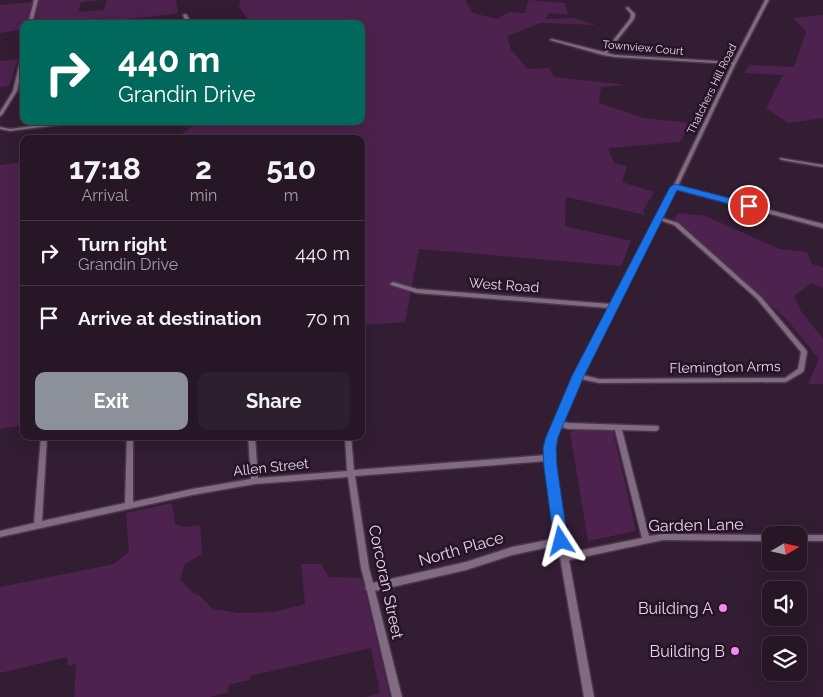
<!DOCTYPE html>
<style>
:root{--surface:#261626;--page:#2e1f2e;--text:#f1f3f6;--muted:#a49fa7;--line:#423543;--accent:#8c9099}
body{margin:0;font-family:Raleway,sans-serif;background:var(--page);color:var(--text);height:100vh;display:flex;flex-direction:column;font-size:19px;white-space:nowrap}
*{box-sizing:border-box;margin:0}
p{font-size:16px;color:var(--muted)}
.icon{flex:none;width:28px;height:28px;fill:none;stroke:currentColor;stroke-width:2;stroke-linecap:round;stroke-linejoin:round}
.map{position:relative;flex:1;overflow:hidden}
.drawer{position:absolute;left:20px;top:135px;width:345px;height:305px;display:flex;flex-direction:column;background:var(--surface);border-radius:10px;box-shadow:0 5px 20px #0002,0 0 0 1px var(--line)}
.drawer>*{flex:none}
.hud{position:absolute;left:20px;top:20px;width:345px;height:105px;border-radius:10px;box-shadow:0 5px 20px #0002,0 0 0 1px var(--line);background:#00695c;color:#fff;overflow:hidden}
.needle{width:32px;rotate:81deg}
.fabs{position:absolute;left:762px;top:526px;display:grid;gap:10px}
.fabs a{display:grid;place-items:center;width:45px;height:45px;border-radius:10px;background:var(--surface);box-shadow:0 5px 20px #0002,0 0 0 1px var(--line);font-size:25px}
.pin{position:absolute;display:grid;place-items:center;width:42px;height:42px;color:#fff;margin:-21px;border:2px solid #fff;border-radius:50%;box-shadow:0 1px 5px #0007}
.me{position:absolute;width:55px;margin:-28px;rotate:351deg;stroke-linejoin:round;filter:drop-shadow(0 0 4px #0008)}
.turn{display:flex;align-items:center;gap:18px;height:105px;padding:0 15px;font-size:22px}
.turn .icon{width:65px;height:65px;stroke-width:2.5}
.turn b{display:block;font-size:35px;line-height:42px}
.eta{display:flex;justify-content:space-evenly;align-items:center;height:85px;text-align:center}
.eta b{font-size:30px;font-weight:700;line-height:35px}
.action{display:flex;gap:10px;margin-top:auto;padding:10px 15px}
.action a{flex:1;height:58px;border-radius:10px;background:var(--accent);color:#fff;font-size:20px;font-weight:700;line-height:58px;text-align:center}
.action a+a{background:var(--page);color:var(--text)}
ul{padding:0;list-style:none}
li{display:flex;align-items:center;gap:15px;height:65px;padding:0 15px;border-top:1px solid var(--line)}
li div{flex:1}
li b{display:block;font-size:19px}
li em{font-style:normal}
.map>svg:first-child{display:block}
.green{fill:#4d224e}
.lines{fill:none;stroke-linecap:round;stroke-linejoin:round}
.stream{stroke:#571659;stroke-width:1}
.minor-casing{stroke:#4a384a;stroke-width:3}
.minor{fill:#836a83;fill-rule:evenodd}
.route{fill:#1a73e8;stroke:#114b97}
.poi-dot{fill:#f28af3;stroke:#271328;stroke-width:2}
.labels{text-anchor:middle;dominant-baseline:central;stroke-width:5;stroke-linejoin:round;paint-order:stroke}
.far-street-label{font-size:11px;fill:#e5d7e5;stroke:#271328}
.street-label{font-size:14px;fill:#e5d7e5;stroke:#271328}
.near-street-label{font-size:16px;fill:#e5d7e5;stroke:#271328}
.near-poi-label{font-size:16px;fill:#e5d7e5;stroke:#271328;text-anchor:end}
</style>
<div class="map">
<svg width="823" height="697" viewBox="0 0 823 697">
<rect width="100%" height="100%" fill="#321d32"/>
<path class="green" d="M37 0H104L81 2 78 12 104 10 107 0H176L178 12 174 14 128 19V24H34L38 7Z
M240 0H465L473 13 497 19 509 12 525 13 528 0 565 3 568 15 550 13 545 19 575 18 596 25 540 23 507 36 511 50 528 69 549 68 554 77 628 85 601 87 599 103 644 118 691 123 680 142 608 148 614 163 627 166 622 182 654 192 643 211 645 215 566 197 565 226 631 241 621 266 419 249 405 322 361 325V139H174L200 121H361V24H251L239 7Z
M32 2 27 24H24V29L0 33V5Z
M823 15V118L788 123 766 108 783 75 745 73 749 65 794 67 806 32 793 18Z
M18 59 9 86 0 87V61Z
M24 162V425L0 429V165Z
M678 213 706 216 779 249 807 252 812 264 823 267V288L812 283 794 296 801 311 823 339V384H808L819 359 786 319 679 223 673 221Z
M577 430 613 431 636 531 588 541 570 432Z
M172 503 175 524 184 527 200 525 202 554 185 564 180 579 192 592 200 596 213 609 239 613 274 612 305 604 301 564H321L329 577 362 578 390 697H366L380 693 371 648 250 676V680L231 684 228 687 229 692 209 697H74L76 664 68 666 67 657 0 673V587L114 564 129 552 126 513Z"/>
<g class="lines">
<path class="stream" d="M35 22 47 23 135 15 161 0
M0 24 27 23"/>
<g class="minor-casing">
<path id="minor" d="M34 0H38L32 24H28Z
M765 0H769L736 63 678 186 823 224V228L676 189 662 218 678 223 761 297 806 350 807 352 804 370 803 372 786 382 599 383 581 379 561 421 568 423 658 426 659 428 658 430 656 431 622 430 649 536 663 534 771 535H772H771V541L663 540 569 560 594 697H584L560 557 559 545 512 555 466 570 375 591 402 697H392L367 591 365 588 366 587 361 568 348 477 255 484 192 495 0 537V531L34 523 41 436H47L42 521 125 503 127 436H133V502L192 489 251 479 248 436H255L258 478 347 471 345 436H351L354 470 547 455C546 430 565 399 575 377V376L577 374 609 308 417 293 391 285 390 284 393 282 417 289 611 304 673 187 732 64 615 57 603 55 550 40 552 39 604 52 630 19 631 14 626 8 628 7 635 14 634 19 607 53 615 55 733 62ZM660 220 674 225 757 299 801 352 798 369 785 378 599 379 583 375 616 306ZM559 426 568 429 615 430 642 538 568 553 556 483 554 448ZM547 461 548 483 558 538 512 547 466 562 373 583 369 568 355 476Z
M185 14 187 15 191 24H187L183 15Z
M24 52V62L17 91 2 115 0 116V112L13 91 22 53Z
M69 121H83L81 122 10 131 0 129V127L10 129Z
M780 158 823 165V167L782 160 780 159Z
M798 535H823V541H799V535Z"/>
</g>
<use href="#minor" class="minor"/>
</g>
<path class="route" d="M675 184 752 204 754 206 749 209 677 190 584 376 558 437 556 448 557 467 568 541 566 546 561 547 556 546 554 541 544 467 543 448 546 437 572 376 670 187Z"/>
<g class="poi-dot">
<circle cx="723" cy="608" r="5"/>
<circle cx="735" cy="651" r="5"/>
</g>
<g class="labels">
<g class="far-street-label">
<text transform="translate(643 48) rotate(5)">Townview Court</text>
<text transform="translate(712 89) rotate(-64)">Thatchers Hill Road</text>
</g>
<g class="street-label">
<text transform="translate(504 285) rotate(4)">West Road</text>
<text transform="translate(725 367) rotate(-1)">Flemington Arms</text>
<text transform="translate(271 467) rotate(-6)">Allen Street</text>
</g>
<g class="near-street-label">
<text transform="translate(696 525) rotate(-1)">Garden Lane</text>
<text transform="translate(461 549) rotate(-16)">North Place</text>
<text transform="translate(386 582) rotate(78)">Corcoran Street</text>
</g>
<g class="near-poi-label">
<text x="713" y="608">Building A</text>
<text x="725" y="651">Building B</text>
</g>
</g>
</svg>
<div class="fabs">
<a><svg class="needle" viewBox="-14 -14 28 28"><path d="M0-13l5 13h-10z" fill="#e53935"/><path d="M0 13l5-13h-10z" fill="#a49fa7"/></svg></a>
<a><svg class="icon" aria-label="sound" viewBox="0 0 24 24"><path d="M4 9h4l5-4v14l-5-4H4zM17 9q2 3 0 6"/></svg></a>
<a><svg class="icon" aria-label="layers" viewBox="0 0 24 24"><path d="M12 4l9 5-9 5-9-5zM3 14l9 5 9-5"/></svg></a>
</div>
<div class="pin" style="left:749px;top:206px;background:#d93025"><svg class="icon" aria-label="arrive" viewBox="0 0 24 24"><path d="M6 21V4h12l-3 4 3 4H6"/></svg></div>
<svg class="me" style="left:561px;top:541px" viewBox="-20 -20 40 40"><path d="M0-17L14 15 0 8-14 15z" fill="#1a73e8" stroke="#fff" stroke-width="4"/></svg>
<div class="hud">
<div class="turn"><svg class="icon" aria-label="right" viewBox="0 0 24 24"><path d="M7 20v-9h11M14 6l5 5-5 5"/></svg><div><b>440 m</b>Grandin Drive</div></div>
</div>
<section class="drawer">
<div class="eta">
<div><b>17:18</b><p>Arrival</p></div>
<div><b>2</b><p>min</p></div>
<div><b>510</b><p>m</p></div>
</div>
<ul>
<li><svg class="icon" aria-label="right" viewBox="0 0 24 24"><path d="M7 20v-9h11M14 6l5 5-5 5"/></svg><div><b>Turn right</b><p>Grandin Drive</p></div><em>440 m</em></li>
<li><svg class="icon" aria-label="arrive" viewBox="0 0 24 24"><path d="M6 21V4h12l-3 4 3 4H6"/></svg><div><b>Arrive at destination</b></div><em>70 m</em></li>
</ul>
<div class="action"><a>Exit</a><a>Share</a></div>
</section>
</div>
